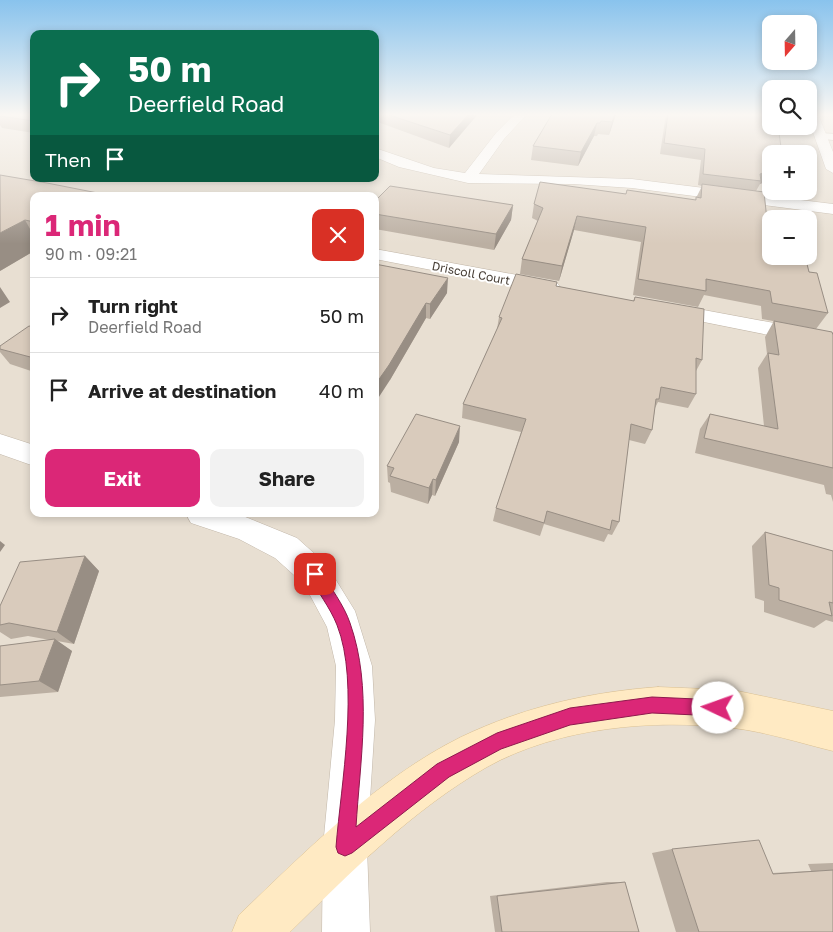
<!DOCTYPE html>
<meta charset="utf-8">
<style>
:root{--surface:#fff;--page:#f2f2f2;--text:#222;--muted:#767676;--line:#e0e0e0;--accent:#db2777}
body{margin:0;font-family:"Golos Text",sans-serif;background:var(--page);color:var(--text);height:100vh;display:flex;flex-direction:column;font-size:19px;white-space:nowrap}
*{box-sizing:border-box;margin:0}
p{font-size:16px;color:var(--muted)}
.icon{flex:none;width:28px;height:28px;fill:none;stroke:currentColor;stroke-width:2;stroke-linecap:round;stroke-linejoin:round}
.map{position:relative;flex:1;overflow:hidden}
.sheet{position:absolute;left:30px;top:192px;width:349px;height:325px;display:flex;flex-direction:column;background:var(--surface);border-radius:10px;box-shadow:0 2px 8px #0003}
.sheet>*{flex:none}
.banner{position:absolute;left:30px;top:30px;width:349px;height:152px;border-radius:10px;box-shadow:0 2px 8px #0003;background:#0b6e4f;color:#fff;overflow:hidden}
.needle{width:32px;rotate:200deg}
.fabs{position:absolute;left:762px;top:15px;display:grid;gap:10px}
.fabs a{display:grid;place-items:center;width:55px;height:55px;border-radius:10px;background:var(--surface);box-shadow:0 2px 8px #0003;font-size:25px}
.pin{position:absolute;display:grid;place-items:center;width:42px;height:42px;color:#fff;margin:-21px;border-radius:10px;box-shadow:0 2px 8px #0006}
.me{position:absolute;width:55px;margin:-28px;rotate:273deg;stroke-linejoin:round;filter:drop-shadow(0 0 4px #0008)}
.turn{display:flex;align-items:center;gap:18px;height:105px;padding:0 15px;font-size:22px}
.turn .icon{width:65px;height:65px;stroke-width:2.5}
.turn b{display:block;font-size:35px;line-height:42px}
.then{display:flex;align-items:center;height:48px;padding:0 15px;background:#0003;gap:10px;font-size:19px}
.round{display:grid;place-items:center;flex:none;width:52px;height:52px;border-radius:10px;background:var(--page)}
.summary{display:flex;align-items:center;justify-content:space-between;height:85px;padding:0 15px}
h1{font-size:30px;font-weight:700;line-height:38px;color:var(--accent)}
.action{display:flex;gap:10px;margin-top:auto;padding:10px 15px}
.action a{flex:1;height:58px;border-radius:10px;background:var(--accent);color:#fff;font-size:20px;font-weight:700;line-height:58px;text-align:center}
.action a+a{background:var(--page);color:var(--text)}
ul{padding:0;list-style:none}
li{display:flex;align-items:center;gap:15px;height:75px;padding:0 15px;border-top:1px solid var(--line)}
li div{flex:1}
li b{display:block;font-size:19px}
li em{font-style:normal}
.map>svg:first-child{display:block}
.residential{fill:#e8dfd2;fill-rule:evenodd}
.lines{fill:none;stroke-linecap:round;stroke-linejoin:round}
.lane-casing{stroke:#c2b7a9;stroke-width:2}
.street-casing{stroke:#c2b7a9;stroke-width:1}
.secondary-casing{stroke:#dac093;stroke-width:1}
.lane{fill:#fff;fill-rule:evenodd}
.street{fill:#fff;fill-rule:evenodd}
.secondary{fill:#ffeac3;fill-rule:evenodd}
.wall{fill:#bbafa2}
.shaded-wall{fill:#988e84}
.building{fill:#d9cbbc;stroke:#988e84}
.route{fill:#db2777;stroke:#8e194d}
.labels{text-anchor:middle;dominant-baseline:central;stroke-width:4;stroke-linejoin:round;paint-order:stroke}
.far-street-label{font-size:12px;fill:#463d34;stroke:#fff}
</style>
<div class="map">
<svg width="833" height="932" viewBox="0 0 833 932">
<rect width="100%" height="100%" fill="#f3ede4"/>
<path class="residential" d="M0 114H34V179H375V114H771V126H809V114H833V932H0ZM771 154H809V191H771ZM34 196H375V514H34ZM771 219H809V256H771Z"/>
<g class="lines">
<g class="lane-casing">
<path id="lane" d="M820 133 833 134V140L817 138 815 136Z"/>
</g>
<g class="street-casing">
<path id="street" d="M515 114H527L504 139 479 174 632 179 833 204V214L632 188 573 184 468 183 399 167 375 157V148L434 168 465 173 496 133Z
M809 114H818L833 152V173L826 169 809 121Z
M375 249 550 281 557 283 560 287 557 291 550 293 375 259Z
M666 303 833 334V348L659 313 656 309 659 305Z
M0 434 34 445V466L0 454Z
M186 514H238L297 538 326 564 355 611 372 666 375 720 367 847 370 932H322L323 847 335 720 336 666 327 627 304 584 275 558 239 539 191 523Z"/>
</g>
<g class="secondary-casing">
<path id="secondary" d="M658 687 733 690 833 711V751C800 743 767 732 733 728 653 719 559 727 487 767 412 810 351 872 290 932H232L239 915C305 852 378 778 461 737 524 707 589 692 658 687Z"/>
</g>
<use href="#lane" class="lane"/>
<use href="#street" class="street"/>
<use href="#secondary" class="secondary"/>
</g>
<path class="wall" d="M0 114H34V133L2 128 0 125Z
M375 114H478L449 148 375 121Z
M616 114 609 135 598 134 597 136H594L578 166 531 160 533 146Z
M666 114H769L771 179 760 184 756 191 769 239 809 272 828 313 816 329 762 319 761 306 704 295 698 307 633 295 641 242 574 230 559 281 520 274 522 259 538 221 532 218 534 204 626 194 695 200 702 186 698 185 701 160 660 154Z
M34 196V251L0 271Z
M375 201 513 205 511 220 494 250 375 229Z
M375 264 447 293 430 319 426 318 390 380Z
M556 286 633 301 635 297 702 360 696 371V394L688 408 658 402 655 408 652 430 645 444 629 440 619 522 612 535 608 534 604 542 544 524 540 536 493 521 496 508 521 432 462 418 463 404 497 329 499 317Z
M774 321 833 335V502L831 495 826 494 824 485 695 453 700 429 710 414 764 426 758 368 767 354 765 337Z
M34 327V372L10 364 0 352V346Z
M459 442 435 496 432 495 428 504 391 492 390 483 388 482 387 466Z
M765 532 833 551V622L826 620 814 628 764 612V601L755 598 752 546Z
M85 556 99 571 74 644 57 641 72 651 58 692 0 697V646L50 640 28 636 11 639 0 632V606Z
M672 849 772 873 811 871 808 864 833 863V932H676L652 853Z
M607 882H625L639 932H495L490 896Z"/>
<path class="shaded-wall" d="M469 114H478L449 148 450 135Z
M615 114H616L609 135 612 122Z
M597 123 594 136 578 166 581 152Z
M771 170V179L760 184 761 181 760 174Z
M513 205 511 220 494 250 496 234Z
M577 216 574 230 559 281 562 266Z
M25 220 34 236V251L0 271V233Z
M448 278 447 293 430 319V304Z
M0 287 10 302 0 308Z
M426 303V318L390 380 375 403V385Z
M460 426 459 442 435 496 436 480Z
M433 479 432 495 428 504 429 488Z
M0 541 5 545 0 552Z
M85 556 99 571 74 644 57 632Z
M55 639 72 651 58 692 39 681Z"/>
<path class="building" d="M0 114H34V121L0 116Z
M386 114H469L450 135Z
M552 114H615L612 122 601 121 600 123H597L581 152 533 146Z
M668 114H769L771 126H778L782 154H771V170L760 174 761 181 703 174 705 149 664 143Z
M0 175 47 183 113 196H34V222L25 220 0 233Z
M540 182 626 194 627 190 696 200V197L701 198 702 184 764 192 769 239 771 240V256H805L809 272 817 273 828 313 772 303 770 291 706 279V291L638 279 646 227 577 216 562 266 522 259 543 208 534 204Z
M390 186 513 205 496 234 375 214V201Z
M375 264 448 278 430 304 426 303 389 365 375 385Z
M516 274 557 282 556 286 634 301 635 297 704 309 702 360 696 358V394L661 387 659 399H656L652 430 631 424 619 522 612 520 610 530 547 511 544 523 496 508 526 419 463 404 502 318 499 317Z
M774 321 832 332 833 335V468L704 438 710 414 778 429 768 353 779 355Z
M29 326 34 327V358L0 349V346Z
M416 414 460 426 436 480 433 479 429 488 390 476 394 468 387 466Z
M765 532 833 551V603L829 602 832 616 779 600V588L769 585Z
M85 556 57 632 9 623 0 625V606L20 562Z
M55 639 39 681 0 685V646Z
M759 840 773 874 833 870V932H699L672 849Z
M625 882 639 932H502L497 896Z"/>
<linearGradient id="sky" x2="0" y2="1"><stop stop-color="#89c3ed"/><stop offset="0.47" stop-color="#faf7f3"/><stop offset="1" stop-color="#faf7f3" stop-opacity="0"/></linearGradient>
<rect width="833" height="244" fill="url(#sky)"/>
<path class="route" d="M315 568 320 570C330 587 344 605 350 623 373 688 360 760 356 827L437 764 497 733 570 708 652 697 718 700 723 703 726 708 723 714 718 716 652 713 570 725 501 749 449 777 352 853 345 856 338 853 336 847C341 784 360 683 337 625 330 607 317 592 309 574L311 570Z"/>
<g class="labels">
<g class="far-street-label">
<text transform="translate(471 273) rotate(11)">Driscoll Court</text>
</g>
</g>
</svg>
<div class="fabs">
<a><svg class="needle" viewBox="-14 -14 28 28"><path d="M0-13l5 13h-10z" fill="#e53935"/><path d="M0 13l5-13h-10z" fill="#767676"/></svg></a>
<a><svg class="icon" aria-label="search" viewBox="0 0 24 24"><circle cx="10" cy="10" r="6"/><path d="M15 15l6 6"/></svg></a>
<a>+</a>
<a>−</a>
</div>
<div class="pin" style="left:315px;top:574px;background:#d93025"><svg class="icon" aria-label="arrive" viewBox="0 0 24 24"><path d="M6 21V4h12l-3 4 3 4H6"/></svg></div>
<svg class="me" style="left:718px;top:708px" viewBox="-20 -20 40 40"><circle r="19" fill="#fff"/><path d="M0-13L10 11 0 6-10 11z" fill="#db2777"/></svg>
<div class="banner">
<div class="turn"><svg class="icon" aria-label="right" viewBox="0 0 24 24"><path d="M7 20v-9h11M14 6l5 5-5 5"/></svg><div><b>50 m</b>Deerfield Road</div></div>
<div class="then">Then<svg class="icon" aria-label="arrive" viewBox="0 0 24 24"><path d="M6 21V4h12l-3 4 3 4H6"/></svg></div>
</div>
<section class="sheet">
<div class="summary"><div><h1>1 min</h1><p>90 m · 09:21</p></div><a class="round" style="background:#d93025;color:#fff"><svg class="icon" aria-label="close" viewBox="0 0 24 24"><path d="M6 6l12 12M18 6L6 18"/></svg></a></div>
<ul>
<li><svg class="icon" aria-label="right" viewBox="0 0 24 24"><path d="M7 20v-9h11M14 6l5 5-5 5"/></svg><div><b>Turn right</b><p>Deerfield Road</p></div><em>50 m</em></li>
<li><svg class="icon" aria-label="arrive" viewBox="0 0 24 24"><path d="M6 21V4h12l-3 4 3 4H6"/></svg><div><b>Arrive at destination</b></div><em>40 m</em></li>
</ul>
<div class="action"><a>Exit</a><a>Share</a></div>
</section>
</div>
